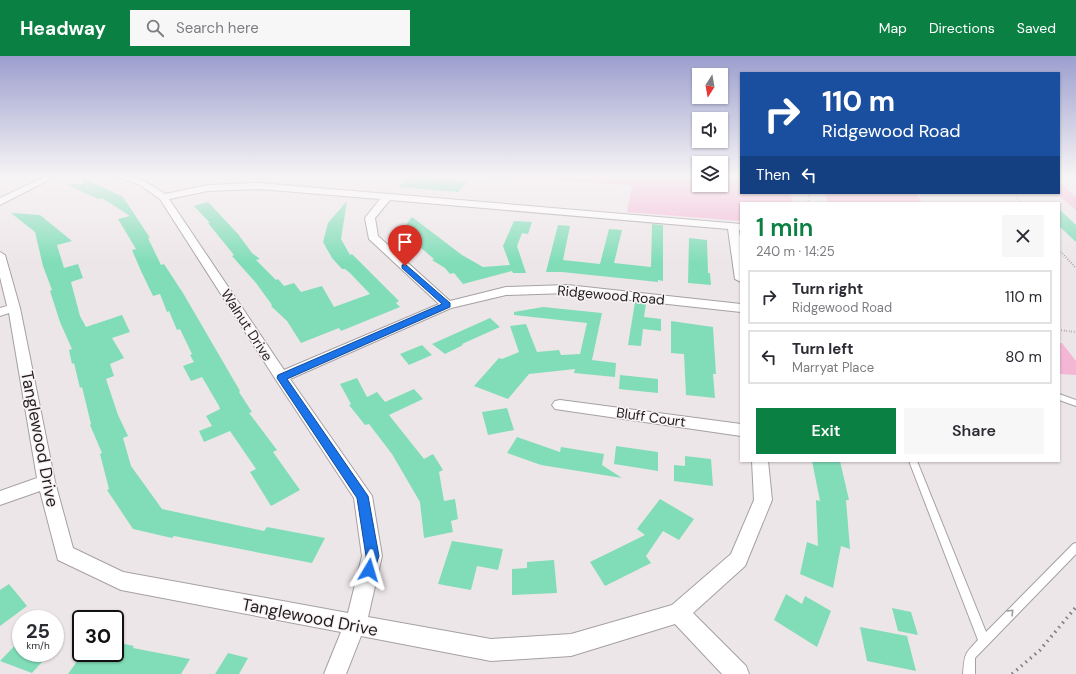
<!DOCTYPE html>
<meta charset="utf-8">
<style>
:root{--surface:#fff;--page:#f7f7f7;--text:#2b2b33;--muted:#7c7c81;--line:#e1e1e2;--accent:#0b8043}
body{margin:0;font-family:"DM Sans",sans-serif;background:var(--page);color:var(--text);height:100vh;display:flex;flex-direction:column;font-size:15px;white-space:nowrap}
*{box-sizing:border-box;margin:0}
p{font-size:13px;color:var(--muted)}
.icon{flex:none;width:22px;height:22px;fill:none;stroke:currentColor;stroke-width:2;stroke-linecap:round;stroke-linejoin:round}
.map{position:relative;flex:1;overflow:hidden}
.sheet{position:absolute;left:740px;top:146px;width:320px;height:260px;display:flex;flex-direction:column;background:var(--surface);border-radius:0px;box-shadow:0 1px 3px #0004}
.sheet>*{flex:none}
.guide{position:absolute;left:740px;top:16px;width:320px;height:122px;border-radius:0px;box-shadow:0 1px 3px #0004;background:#1a4fa0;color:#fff;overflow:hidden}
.needle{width:26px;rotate:191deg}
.controls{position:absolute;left:692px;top:12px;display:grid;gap:8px}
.controls a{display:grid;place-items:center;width:36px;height:36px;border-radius:0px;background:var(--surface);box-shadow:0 1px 3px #0004;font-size:20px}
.speed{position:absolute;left:12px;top:554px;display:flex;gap:8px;font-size:20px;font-weight:700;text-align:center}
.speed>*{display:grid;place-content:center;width:52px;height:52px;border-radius:50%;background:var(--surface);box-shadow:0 1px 3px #0004;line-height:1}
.speed small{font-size:10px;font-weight:400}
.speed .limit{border:2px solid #111;border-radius:6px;background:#fff;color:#111}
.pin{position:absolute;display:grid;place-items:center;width:34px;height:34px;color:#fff;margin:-41px -17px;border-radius:50% 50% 50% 0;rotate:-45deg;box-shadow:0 0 4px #0007}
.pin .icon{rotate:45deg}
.me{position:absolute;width:44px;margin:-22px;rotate:7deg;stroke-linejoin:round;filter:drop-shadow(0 0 3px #0008)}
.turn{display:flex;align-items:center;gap:14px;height:84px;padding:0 16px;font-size:18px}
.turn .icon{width:52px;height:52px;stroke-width:2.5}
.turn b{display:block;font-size:28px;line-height:34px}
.then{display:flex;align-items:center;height:38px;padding:0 16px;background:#0003;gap:8px;font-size:15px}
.round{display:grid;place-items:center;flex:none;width:42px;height:42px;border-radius:0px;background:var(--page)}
.headline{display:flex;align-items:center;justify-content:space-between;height:68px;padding:0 16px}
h1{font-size:24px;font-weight:600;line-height:30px;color:var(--accent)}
.action{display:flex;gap:8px;margin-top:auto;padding:8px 16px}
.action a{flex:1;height:46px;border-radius:0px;background:var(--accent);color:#fff;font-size:16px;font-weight:600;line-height:46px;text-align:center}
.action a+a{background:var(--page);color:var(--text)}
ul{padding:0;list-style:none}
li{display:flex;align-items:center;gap:12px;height:54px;margin:0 8px 6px;padding:0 8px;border:2px solid var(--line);border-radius:0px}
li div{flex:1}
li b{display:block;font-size:15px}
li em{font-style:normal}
header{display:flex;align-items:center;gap:24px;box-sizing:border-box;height:56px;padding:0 20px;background:var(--accent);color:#fff}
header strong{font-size:19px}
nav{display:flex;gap:22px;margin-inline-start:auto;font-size:14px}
.search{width:280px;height:36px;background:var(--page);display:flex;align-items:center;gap:10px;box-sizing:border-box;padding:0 14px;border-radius:0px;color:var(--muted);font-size:15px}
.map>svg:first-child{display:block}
.green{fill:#f4b6d5}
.building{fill:#80ddb8}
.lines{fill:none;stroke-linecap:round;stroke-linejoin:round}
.lane-casing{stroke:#a6a0a3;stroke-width:2}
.street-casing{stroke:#a6a0a3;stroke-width:2}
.path-far1{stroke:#7f7b7d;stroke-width:2;stroke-dasharray:0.5 2;stroke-linecap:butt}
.path{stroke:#7f7b7d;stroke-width:3.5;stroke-dasharray:1.5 4.5;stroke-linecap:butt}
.lane{fill:#fff;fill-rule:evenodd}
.street{fill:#fff;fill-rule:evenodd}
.oneway{stroke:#9a999a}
.route{fill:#1a73e8;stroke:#114b97}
.labels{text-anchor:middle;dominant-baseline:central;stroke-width:3;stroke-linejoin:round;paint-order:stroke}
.street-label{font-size:14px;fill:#1f1d1e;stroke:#faf3f6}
.near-street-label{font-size:17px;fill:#1f1d1e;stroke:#faf3f6}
</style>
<header>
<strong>Headway</strong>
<div class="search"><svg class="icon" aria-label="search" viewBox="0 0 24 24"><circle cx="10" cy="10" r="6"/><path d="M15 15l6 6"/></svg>Search here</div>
<nav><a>Map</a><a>Directions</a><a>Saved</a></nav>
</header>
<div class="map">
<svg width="1076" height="618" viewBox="0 0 1076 618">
<rect width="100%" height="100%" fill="#ede6e9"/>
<path class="green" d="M486 121H699V129H721V121H741V137H790L793 147H741V165L627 156 632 129Z
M1059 125 1076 141V154L1056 137H1059Z
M824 137H916L922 147H828Z
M1059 287H1062L1076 305V319L1060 318 1059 316Z"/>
<path class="building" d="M408 121H411L468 125 458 136 398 131Z
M84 122 123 141 150 182H148L161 209 164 208 183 237 240 335 239 336 252 356 249 357 277 394 273 396 300 434 271 450 250 416 256 413 230 375 204 386 199 375 212 370 206 360 220 353 219 350 202 321 191 325 183 310 194 306 190 299 192 298 180 273 177 274 169 255 167 256 160 238 153 240 141 215 132 194 136 193 118 163 130 160 102 142 98 143 66 128H81Z
M347 145 341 183 350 199 352 198 399 245 396 247 400 251 341 275 339 272 301 287 287 265 271 250 272 249 256 227 232 200 234 199 208 167H210L194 150 208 146 238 178 252 197 260 203 256 204 276 224 278 223 284 230 294 227 301 236 322 230 334 251 370 238 350 217 345 213H342L332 202 323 186 328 167Z
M1059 153 1076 169V186L1059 170Z
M11 157 40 159 72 185 57 189 64 212 78 208 83 222 71 226 80 260 86 271 122 259 130 276 112 282 124 302 110 308 114 320 106 323 118 359 128 380 123 382 131 410 162 453 264 475 267 471 325 482 312 507 174 480 172 482 133 473 107 434 109 433 100 398 102 397 90 369 91 368 82 331 80 332 74 307 72 308 69 294 72 293 60 266 50 235 52 234 43 210 35 176Z
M412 161 462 199 483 211 510 209 503 190 514 165 532 166 528 178 522 177 517 190 526 217H513L512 215 463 228 454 217 450 218 445 212 432 204 434 203 401 175Z
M652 168 663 169V225L658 224V226L562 216H546L558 169 570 170 563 204 600 208 609 173 622 174 614 207 651 211Z
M689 182 707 184 708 217H710L711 229 688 227Z
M635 246 646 247 644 261 661 263V275L643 273 641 290 628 289Z
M543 251 602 257 592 304 616 307 615 321 574 317 575 313 529 318 508 343 474 330 499 302 502 303 519 296 510 270 526 268 537 296 559 294 561 299 580 298 587 267 514 259V256Z
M490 262 500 271 462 288 463 289 445 298 432 288Z
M671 265 713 271 716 318H713L715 342 686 339 684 298 671 297Z
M422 289 432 299 409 309 400 298Z
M620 319 658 323V337L619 333Z
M357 322 367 341 377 336 385 346 414 333 423 343 389 359 424 403 433 398 443 414 439 416 444 445 455 443 458 463 451 465 453 476 424 482 420 446 392 398 369 368 365 369 349 349 351 348 340 328Z
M507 352 514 374 488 379 482 356Z
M517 381 560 396 561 391 604 398 602 409 622 422 541 409 507 397Z
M616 390 658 396V415L614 408Z
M685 400 711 403 713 430 674 425V409L685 410Z
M812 405H840L849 444H846L850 493 841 490 833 532 800 518 807 486 818 490 816 444 820 445Z
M660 443 694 463 679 484 663 475 646 500 651 507 605 530 590 506 645 479 637 473Z
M452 485 503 493 498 514 477 510 471 534 438 528Z
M554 504 557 537 512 539V513L527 512V506Z
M9 528 27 550 0 570V534Z
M786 538 802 548 805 540 831 555 817 591 774 564Z
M892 552 911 556 918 579 898 575Z
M860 571 907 580 916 615 867 605Z
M21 583V597H50L32 617 0 605Z
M115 586 134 590 133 592 190 603 181 618H68L83 597H115Z
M228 597 248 602 239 618H215Z"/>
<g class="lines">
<g class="lane-casing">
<path id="lane" d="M1059 338 1076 344V350L1059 344Z
M909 405H917L986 576 1073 488 1076 487V498L975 602V618H963C965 597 964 599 978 584Z"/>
</g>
<g class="street-casing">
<path id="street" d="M44 121H54L0 149V142Z
M118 121C136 118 150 128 165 138L208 129 259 127 741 168V174H739L741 188V226L735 223 728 173 390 144 375 162 378 180 450 245 506 231 567 229 741 248V256L567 237 506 239 451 252 290 323 372 440 382 500 368 561 491 583 571 578 672 549 731 498 754 444 752 405H768L772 444 745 510 693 557 746 610 749 618H722L675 568 571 600 491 605 361 580 346 618H324L341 576 121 534 58 504 40 435 0 449V435L37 422 9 257 0 260V252L7 250 0 221V196L5 199 20 252 55 426 73 492 123 516 348 557 362 500 354 442 276 324 160 143 140 129ZM259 133 380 143 365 162 369 183 439 248 284 314 169 143 208 135Z
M560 344 741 368V380L555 353 552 349 555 345Z"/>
</g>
<path class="path-far1" d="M1014 137 1020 147
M808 147 809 137
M1059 194 1076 212
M1059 274 1076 276"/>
<path class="path" d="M1012 618 1040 594 1076 551"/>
<use href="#lane" class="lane"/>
<use href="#street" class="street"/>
</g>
<defs><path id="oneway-chevron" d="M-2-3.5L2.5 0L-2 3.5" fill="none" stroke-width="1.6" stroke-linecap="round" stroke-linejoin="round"/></defs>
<use class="oneway" href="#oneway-chevron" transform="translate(1011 556) rotate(-45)"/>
<linearGradient id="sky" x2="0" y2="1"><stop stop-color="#9c9fce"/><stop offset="0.58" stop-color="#f7f4f5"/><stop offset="1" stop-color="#f7f4f5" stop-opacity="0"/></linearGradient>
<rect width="1076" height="207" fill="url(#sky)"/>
<path class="route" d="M405 208 450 247V251L287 323 368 440 379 500 373 518 369 520 364 518 363 514 366 500 357 442 277 322 278 319 442 248 402 212V209Z"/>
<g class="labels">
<g class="street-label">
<text transform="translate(611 239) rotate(5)">Ridgewood Road</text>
<text transform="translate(247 269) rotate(57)">Walnut Drive</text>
<text transform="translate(651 361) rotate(8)">Bluff Court</text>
</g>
<g class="near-street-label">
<text transform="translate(40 383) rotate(79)">Tanglewood Drive</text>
<text transform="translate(310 561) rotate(11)">Tanglewood Drive</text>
</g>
</g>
</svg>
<div class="controls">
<a><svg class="needle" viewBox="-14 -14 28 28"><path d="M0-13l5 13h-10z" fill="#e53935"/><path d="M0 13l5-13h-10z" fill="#7c7c81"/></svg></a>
<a><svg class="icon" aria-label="sound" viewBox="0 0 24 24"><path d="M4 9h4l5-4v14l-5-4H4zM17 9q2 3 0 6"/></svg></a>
<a><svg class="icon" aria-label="layers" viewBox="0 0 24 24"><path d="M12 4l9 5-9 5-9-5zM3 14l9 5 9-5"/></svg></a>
</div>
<div class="speed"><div>25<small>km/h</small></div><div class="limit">30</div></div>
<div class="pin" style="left:405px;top:210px;background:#d93025"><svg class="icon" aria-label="arrive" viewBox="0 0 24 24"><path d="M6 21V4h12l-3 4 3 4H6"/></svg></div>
<svg class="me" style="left:369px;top:514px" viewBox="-20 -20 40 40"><path d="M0-17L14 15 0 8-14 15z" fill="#1a73e8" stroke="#fff" stroke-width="4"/></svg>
<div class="guide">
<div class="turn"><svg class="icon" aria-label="right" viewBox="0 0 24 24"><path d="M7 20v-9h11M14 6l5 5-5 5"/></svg><div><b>110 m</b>Ridgewood Road</div></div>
<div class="then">Then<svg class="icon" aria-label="left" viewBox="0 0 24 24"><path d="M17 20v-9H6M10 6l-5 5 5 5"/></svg></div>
</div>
<section class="sheet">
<div class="headline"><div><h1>1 min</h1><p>240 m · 14:25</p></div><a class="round"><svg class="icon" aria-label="close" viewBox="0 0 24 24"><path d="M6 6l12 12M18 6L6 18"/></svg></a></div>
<ul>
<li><svg class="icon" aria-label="right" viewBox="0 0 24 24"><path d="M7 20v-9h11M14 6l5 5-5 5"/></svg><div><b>Turn right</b><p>Ridgewood Road</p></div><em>110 m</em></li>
<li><svg class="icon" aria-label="left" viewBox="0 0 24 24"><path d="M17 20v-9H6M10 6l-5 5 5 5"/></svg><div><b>Turn left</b><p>Marryat Place</p></div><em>80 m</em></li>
</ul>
<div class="action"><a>Exit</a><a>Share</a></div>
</section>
</div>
